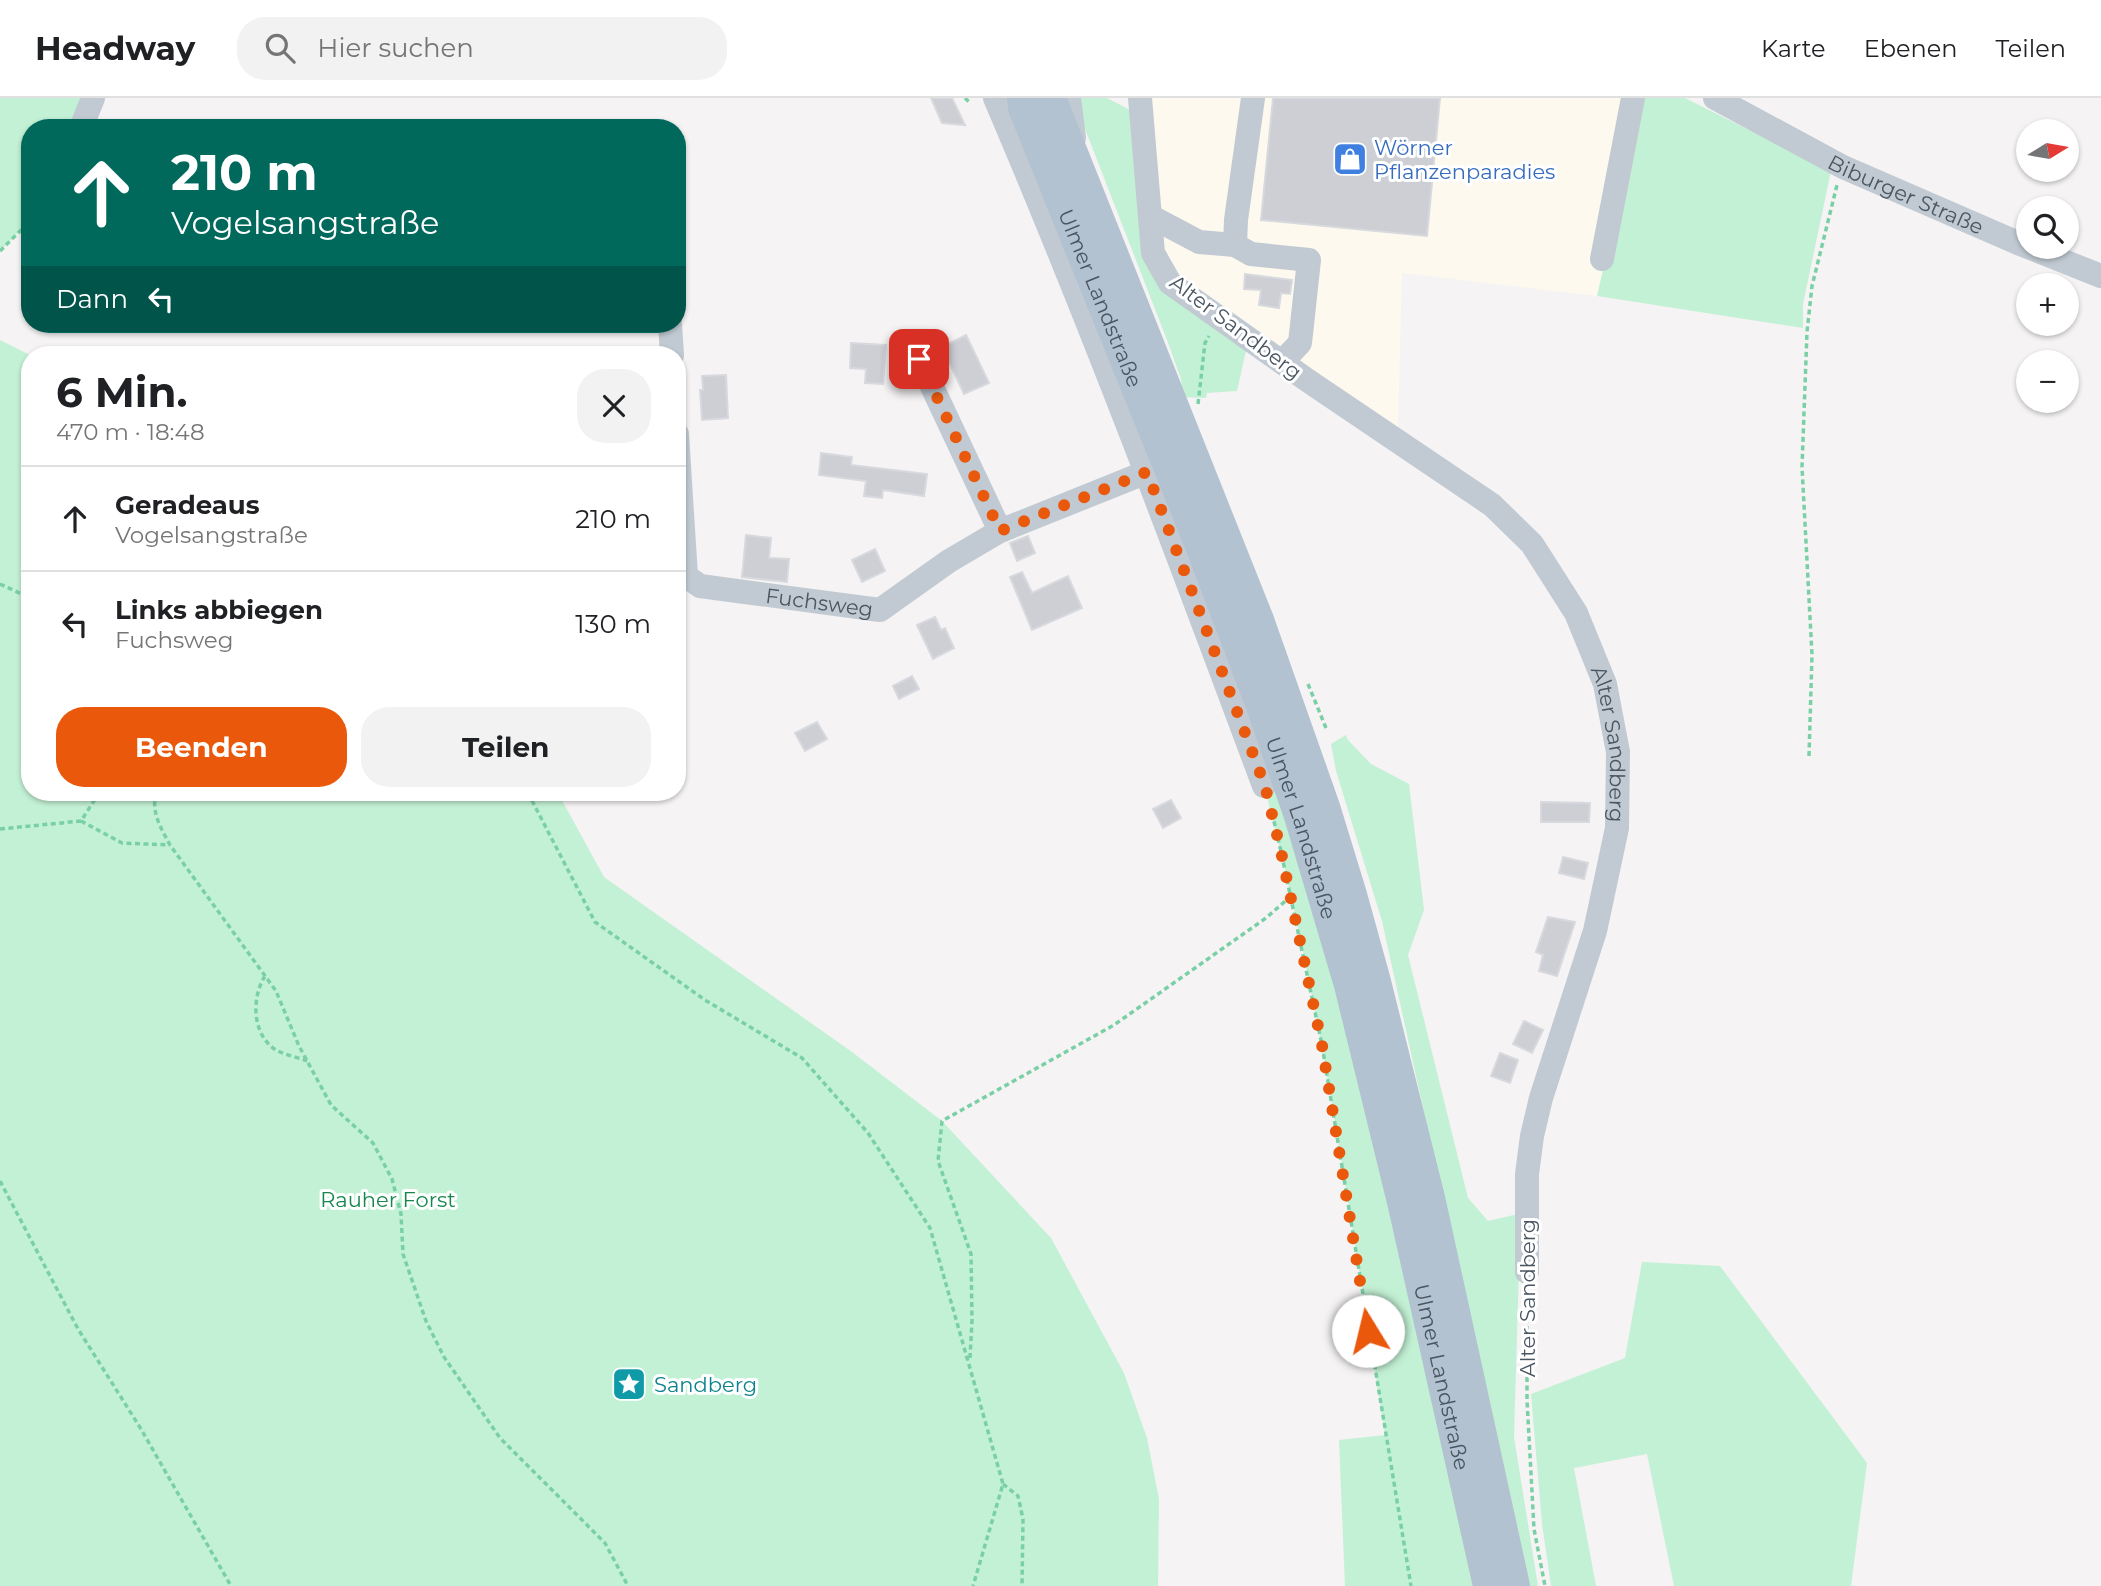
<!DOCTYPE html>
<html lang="de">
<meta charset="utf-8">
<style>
:root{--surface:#fff;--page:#f2f2f2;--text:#202124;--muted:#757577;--line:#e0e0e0;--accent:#ea580c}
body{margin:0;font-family:Montserrat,sans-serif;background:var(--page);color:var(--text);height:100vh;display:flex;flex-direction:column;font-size:26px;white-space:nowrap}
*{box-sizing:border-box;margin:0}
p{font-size:23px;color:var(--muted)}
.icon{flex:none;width:38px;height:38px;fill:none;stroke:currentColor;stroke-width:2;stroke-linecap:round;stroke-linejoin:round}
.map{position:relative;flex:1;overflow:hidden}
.details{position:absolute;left:21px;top:248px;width:665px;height:455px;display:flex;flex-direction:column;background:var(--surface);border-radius:28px;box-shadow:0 2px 5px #0004}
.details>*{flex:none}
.top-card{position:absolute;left:21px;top:21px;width:665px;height:214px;border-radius:28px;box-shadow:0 2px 5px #0004;background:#00695c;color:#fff;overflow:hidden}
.needle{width:46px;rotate:79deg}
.controls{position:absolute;left:2016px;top:21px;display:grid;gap:14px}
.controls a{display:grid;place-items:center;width:63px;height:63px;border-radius:50%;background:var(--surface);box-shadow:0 2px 5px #0004;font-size:35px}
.pin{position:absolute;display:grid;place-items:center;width:60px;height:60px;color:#fff;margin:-30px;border-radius:14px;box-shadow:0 4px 10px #0006}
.me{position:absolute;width:77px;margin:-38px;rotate:351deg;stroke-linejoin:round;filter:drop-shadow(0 0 5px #0008)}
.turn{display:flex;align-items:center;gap:24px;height:147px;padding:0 35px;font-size:32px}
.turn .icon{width:91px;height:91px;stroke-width:2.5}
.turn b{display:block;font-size:49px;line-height:60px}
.then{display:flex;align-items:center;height:66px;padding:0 35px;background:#0003;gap:14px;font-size:26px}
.round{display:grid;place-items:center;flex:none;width:74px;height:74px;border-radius:28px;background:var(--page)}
.summary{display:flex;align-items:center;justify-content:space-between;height:119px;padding:0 35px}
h1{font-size:42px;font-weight:700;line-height:52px}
.action{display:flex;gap:14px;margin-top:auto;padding:14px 35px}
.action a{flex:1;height:80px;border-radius:28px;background:var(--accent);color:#fff;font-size:28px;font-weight:700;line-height:80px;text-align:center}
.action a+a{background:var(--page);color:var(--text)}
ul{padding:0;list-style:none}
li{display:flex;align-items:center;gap:21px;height:105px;padding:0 35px;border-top:2px solid var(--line)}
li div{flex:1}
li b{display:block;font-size:26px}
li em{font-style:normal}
header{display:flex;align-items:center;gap:42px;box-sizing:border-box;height:98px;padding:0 35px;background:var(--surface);border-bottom:2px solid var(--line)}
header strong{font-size:33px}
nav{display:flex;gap:38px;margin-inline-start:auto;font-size:24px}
.search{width:490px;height:63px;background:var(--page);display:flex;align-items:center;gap:18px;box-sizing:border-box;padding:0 24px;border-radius:28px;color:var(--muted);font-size:26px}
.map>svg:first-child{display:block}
.commercial{fill:#fdf9ef}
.green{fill:#c3f1d5}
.building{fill:#cdcfd5;stroke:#d7d9de;stroke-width:2}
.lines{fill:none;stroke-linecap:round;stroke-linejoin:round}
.path{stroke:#7ad0a6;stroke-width:3.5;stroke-dasharray:5 3.5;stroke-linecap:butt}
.minor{stroke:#c1cad2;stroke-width:24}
.major{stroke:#b3c2d1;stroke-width:32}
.route{stroke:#ea580c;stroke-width:12;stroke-dasharray:0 21.6}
.labels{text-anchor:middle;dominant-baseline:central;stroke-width:6;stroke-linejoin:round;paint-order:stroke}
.shop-label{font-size:21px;fill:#366cbe;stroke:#fff;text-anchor:start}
.street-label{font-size:21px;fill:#4a5661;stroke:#fff}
.park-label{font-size:21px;fill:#17864f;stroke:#fff}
.culture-label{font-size:21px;fill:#0d838f;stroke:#fff;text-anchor:start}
</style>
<header>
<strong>Headway</strong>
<div class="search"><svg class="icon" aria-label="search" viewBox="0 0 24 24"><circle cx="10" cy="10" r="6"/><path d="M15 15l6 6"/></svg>Hier suchen</div>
<nav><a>Karte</a><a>Ebenen</a><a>Teilen</a></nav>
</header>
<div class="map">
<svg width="2101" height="1488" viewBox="0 0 2101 1488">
<rect width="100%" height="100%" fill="#f5f3f3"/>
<path class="commercial" d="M1151 0H1643L1597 198 1402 175 1398 332 1280 255 1165 165Z"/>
<path class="green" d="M0 0H93L81 30H30V123L0 153Z
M1079 0H1107L1134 14 1147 145 1247 248 1237 293 1207 295 1206 300 1183 299 1181 281 1167 242 1080 18Z
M1643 0H1685L1831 73 1803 206V230L1597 198Z
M0 242 30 257V695H558L604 779 852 954 942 1023 1051 1140 1124 1275 1147 1340 1159 1401 1158 1488H0Z
M1346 637 1348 642 1371 666 1409 686 1424 812 1408 857 1468 1100 1488 1123 1518 1116 1519 1169 1514 1339 1538 1488H1528L1382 823 1336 673 1331 646Z
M1277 682 1324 831 1476 1488H1345L1339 1342 1385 1337C1350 1120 1321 901 1264 688Z
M1642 1164 1720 1168 1867 1365 1851 1488H1674L1647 1356 1574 1370 1596 1488H1551L1542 1426 1531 1296 1625 1260Z"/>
<path class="building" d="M931 0H952L965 27 942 25Z
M1273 0H1440L1427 138 1261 122Z
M1245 176 1292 182 1290 196 1281 195 1279 210 1259 207 1261 192 1244 191Z
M966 237 989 285 964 296 942 249Z
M851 245 886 247 883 286 865 285 866 271 850 270Z
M726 277 728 320 702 322 700 292H703L702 278Z
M821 355 852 359 851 367 927 376 924 398 883 392 882 400 864 398 866 383 819 377Z
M746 437 771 440 769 460 789 461 787 484 742 479Z
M1028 438 1035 455 1017 463 1010 445Z
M875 451 885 473 862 484 852 462Z
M1022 474 1032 495 1068 478 1082 510 1032 532 1010 479Z
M935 519 941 532 945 530 954 550 933 561 917 527Z
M912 578 919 591 899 601 893 588Z
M817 624 827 641 805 653 795 635Z
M1171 702 1181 720 1163 730 1153 711Z
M1541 704 1590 705 1589 724H1541Z
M1563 759 1588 765 1584 781 1559 775Z
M1548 819 1575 824 1557 878 1539 873 1543 857 1536 854Z
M1524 923 1543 932 1532 955 1513 946Z
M1500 955 1518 962 1510 985 1491 978Z"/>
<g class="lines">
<path class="path" d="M965 0 969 4
M0 153 30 123
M1198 306 1205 245 1209 238
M0 486 30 500
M1308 586 1326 630
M1809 658 1812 557 1802 369 1807 234 1812 188 1837 87
M156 695C151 715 161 730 170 747L276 893 299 948 331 1007 373 1045 392 1081 401 1116 403 1156 426 1223 444 1259 500 1340 605 1445 628 1488
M528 695 595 824 705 902 802 960 868 1035 930 1130 1003 1386 973 1488
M1272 715 1280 749 1322 947 1411 1488
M81 723 122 745 170 747
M0 731 81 723 99 695
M265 878C251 900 252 937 276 952 285 957 297 959 307 963
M0 1083 78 1231 141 1331 231 1488
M1527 1194V1302L1534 1431 1545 1488
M970 1260 972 1223 971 1156 938 1063 942 1023 1114 927 1266 820 1290 799
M1003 1386 1018 1398 1023 1421 1022 1488"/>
<g class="minor">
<path d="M995 0C1092 227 1178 457 1264 688"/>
<path d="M1069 0 1074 40"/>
<path id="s1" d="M1140 0 1153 155 1170 185 1307 282 1492 407 1532 446 1576 515 1605 586 1618 654 1617 730 1595 833 1541 1000 1532 1038 1527 1076V1174"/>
<path d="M1253 0 1236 122 1235 147 1251 156 1309 162 1300 245 1282 264"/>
<path id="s2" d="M1715 0 1843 69 2018 145 2101 178"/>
<path d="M81 30 93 0"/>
<path d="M1150 118 1199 144 1235 147"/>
<path d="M1602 161 1633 0"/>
<path d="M670 226 672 257"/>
<path d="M919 261 1000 433"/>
<path id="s3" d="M677 336 686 478 700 488 880 512 949 463 1000 433 1147 374"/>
</g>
<g class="major">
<path id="s4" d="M1023 0 1024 10 1200 445 1261 605 1300 718 1350 887 1404 1108 1489 1488"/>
<path d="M1050 0 1258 522 1324 709 1351 797 1374 880 1429 1100 1514 1488"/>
</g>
</g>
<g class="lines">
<path class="route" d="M919 261 1000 433 1147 374 1265 688 1280 749 1322 947 1368 1233"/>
</g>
<defs>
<g id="shop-square" transform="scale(1.75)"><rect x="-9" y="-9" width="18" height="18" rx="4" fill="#3f7fe0" stroke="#fff"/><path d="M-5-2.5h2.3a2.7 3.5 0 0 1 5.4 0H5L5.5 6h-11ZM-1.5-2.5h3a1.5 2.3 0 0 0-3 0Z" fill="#fff"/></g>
<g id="sight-square" transform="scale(1.75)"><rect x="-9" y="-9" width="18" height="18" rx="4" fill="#0f9aa8" stroke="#fff"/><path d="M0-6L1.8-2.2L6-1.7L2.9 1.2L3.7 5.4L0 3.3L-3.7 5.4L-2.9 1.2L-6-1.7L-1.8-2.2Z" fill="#fff"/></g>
</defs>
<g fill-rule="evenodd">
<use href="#shop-square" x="1350" y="61"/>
<use href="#sight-square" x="629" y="1286"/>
</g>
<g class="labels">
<g class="shop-label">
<text x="1374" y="49">Wörner<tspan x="1374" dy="24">Pflanzenparadies</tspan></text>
</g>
<g class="street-label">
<text stroke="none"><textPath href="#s2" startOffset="214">Biburger Straße</textPath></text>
<text stroke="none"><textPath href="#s4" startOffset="215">Ulmer Landstraße</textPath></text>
<text transform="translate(1236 229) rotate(37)">Alter Sandberg</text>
<text stroke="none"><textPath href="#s3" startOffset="280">Fuchsweg</textPath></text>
<text stroke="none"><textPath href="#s1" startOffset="856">Alter Sandberg</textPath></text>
<text stroke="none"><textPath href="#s4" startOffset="782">Ulmer Landstraße</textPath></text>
<text transform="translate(1527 1200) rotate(-90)">Alter Sandberg</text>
<text stroke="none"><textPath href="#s4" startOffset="1349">Ulmer Landstraße</textPath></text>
</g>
<g class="park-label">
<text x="388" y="1101">Rauher Forst</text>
</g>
<g class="culture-label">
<text x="654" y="1286">Sandberg</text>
</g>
</g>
</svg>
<div class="controls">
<a><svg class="needle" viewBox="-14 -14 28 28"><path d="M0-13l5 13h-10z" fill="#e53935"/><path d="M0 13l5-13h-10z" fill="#757577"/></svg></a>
<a><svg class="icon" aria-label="search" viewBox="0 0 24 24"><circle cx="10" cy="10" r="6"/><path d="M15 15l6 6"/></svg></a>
<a>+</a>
<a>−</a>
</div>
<div class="pin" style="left:919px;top:261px;background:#d93025"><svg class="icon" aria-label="arrive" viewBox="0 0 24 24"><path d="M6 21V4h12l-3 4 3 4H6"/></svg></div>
<svg class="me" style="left:1368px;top:1233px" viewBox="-20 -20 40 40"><circle r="19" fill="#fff"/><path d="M0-13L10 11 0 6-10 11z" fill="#ea580c"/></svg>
<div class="top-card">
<div class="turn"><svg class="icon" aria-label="ahead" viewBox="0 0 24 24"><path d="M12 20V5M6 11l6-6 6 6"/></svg><div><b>210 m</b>Vogelsangstraße</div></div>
<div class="then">Dann<svg class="icon" aria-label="left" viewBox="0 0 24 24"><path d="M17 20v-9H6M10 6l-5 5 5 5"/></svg></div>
</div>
<section class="details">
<div class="summary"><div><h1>6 Min.</h1><p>470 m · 18:48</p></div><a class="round"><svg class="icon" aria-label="close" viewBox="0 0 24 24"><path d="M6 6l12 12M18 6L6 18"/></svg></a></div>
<ul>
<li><svg class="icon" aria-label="ahead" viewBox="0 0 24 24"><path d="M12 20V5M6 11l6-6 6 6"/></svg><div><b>Geradeaus</b><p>Vogelsangstraße</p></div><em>210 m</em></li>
<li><svg class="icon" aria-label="left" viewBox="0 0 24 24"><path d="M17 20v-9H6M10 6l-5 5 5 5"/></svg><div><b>Links abbiegen</b><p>Fuchsweg</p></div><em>130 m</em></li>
</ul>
<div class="action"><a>Beenden</a><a>Teilen</a></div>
</section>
</div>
